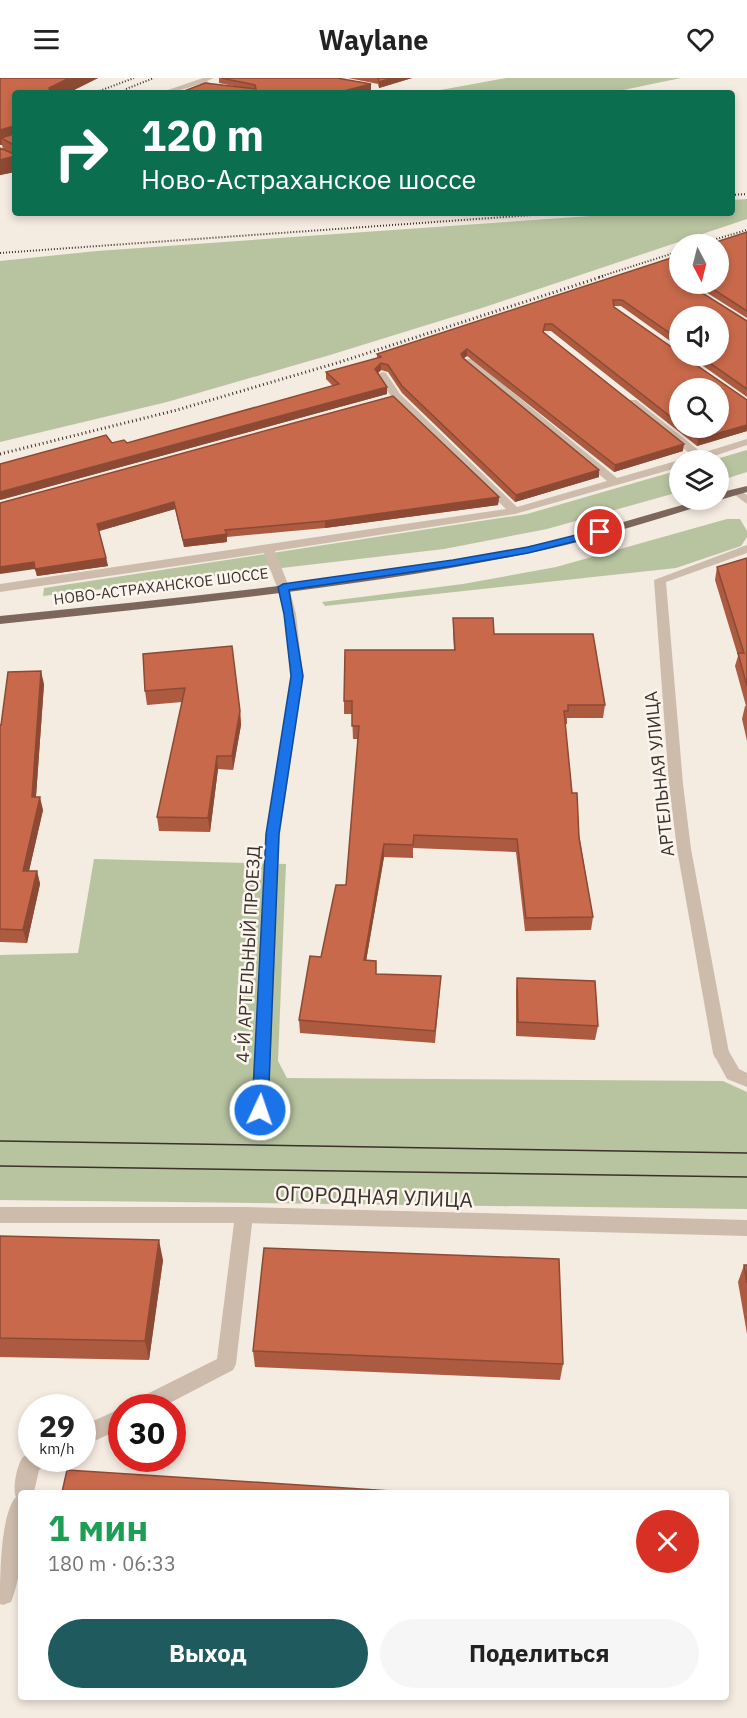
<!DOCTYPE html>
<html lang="ru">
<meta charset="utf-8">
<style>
:root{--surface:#fff;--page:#f6f6f6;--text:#222;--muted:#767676;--accent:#1f5a5e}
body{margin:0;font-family:"IBM Plex Sans",sans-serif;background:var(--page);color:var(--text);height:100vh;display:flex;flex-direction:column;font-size:22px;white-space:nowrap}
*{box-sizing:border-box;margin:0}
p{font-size:20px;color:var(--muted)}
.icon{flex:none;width:33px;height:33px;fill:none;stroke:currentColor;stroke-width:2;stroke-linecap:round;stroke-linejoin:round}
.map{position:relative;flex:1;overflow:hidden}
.details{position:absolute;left:18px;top:1412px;width:711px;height:210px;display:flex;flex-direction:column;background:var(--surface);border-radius:6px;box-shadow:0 3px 9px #0003}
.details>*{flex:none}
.banner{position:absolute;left:12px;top:12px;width:723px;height:126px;border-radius:6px;box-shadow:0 3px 9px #0003;background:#0b6e4f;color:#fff;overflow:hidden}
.needle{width:39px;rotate:173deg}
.buttons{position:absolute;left:669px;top:156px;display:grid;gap:12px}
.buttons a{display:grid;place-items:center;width:60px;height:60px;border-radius:50%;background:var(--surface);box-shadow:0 3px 9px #0003;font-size:30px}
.speed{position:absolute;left:18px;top:1316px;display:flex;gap:12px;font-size:30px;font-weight:700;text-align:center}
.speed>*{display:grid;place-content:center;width:78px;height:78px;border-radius:50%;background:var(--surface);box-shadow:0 3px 9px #0003;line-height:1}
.speed small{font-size:15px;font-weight:400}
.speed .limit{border:9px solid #d22;background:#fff;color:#111}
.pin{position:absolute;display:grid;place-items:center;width:51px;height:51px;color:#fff;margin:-26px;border:3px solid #fff;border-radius:50%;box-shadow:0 2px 6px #0007}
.me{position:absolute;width:66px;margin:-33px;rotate:3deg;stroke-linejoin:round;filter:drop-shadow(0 0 4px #0008)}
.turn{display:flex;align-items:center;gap:21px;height:126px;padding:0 30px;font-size:27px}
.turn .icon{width:78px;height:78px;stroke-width:2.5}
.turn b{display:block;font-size:42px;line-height:51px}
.round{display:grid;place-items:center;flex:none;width:63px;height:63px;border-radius:32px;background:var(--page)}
.headline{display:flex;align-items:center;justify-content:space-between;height:102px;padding:0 30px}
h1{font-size:36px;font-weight:700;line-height:45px;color:#1e9e55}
.primary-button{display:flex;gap:12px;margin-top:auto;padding:12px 30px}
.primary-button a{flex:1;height:69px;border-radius:36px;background:var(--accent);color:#fff;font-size:24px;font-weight:700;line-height:69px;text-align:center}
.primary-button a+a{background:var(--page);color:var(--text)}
header{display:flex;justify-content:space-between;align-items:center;height:78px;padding:0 30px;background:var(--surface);font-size:27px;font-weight:700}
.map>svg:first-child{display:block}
.green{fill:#b8c4a0}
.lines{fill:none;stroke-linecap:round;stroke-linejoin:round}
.service{fill:#cdbbac;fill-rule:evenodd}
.minor{fill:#cdbbac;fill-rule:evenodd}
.primary{fill:#7d675c;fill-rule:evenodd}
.tram{stroke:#3b302b;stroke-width:1.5}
.rail-far1{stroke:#3b302b;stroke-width:2;stroke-dasharray:1 2;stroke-linecap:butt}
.rail{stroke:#3b302b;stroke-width:3;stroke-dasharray:1 3;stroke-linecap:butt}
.wall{fill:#ac5a40;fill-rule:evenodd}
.shaded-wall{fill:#8c4a34}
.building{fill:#c8694b;stroke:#8c4a34;stroke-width:1.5}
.route{fill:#1a73e8;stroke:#114b97;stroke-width:1.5}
.labels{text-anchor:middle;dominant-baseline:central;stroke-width:5;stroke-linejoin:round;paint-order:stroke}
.far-street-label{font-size:15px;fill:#3b302b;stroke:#fbf5ee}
.street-label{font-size:18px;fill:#3b302b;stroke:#fbf5ee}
.near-street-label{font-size:21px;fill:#3b302b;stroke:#fbf5ee}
</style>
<header><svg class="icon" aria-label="menu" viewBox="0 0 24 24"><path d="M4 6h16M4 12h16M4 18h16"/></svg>Waylane<svg class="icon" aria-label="heart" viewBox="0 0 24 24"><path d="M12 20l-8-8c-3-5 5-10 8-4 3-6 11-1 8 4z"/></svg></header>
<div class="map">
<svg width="747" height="1640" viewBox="0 0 747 1640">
<rect width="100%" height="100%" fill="#f4ebe1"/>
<path class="green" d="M506 0H681L609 15H424Z
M747 121V141L485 229 330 277 167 324 0 364V183L97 173 633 135H732V122Z
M747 372V394L719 403 718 382H713Z
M679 392V414L547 451 444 471 43 518 44 510 527 436Z
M727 441H740L747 453V459L741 468 676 490 325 528 322 524 463 506 556 489Z
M94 781 286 786 278 983 287 1000 723 1003 747 1014V1131L0 1122V877L78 875Z"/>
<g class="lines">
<path class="service" d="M203 0H214L207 3 211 6 255 15 209 10 200 6 171 15H159Z
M464 281H472L617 400 676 383 683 382H680V389L515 436 275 473 289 509 283 513 277 509 264 475 0 514V506L506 431 392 320 377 297 382 294 386 295 400 316 517 429 607 403 464 285Z
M628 322H636L702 375 747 361V367L705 381 689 382V379L693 378 628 326Z
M721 968 727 970 739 991 747 995V1009L727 1001 713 975 715 970Z
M244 1129 250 1131 253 1137 236 1286 233 1292 162 1329H132L135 1322 217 1281 235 1137 238 1131Z
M122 1330V1350L82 1369V1348Z
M32 1374V1380H51L48 1387 39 1392 34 1414H21C21 1451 25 1490 11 1524L3 1527 0 1526C0 1502 0 1436 16 1419 12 1411 17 1386 23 1379 23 1379 31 1375 32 1374Z"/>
<path class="minor" d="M737 411 747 417V426L731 414Z
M747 467V475L666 504 683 706 691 771 729 975 727 980 721 982 715 980 713 975 677 771 669 706 654 502Z
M283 505 289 509 296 536 303 599 280 756 268 1032 266 1037 260 1039 254 1037 252 1032 266 756 291 599 284 536 277 509Z
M0 1129H244L747 1142V1158L244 1145H0Z"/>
<path class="primary" d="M747 408V414C674 435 601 461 525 476 352 511 176 527 0 546V538C176 520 352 504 525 469 585 457 642 438 700 422H718V415Z"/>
<path class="tram" d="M0 1063 747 1075
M0 1088 747 1099"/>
<path class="rail-far1" d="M126 11 154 0
M94 15 134 0
M732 117 747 116
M699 166 747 152
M0 175 561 135
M599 199 680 173"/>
<path class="rail" d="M0 376 177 332 340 284 604 198"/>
</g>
<path class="wall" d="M0 0H98L68 15H15V94L0 97V70L3 71 2 67H0Z
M219 0 371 12 179 15 234 8 219 5Z
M348 0H412L379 10 378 6Z
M747 154V240L693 206H718Z
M680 206 747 243V319L689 278H718L680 238V270L621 228H613L614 229 747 322V353L697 368 551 253H544V254L683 373 614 394 467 278 464 280 599 399 515 424 402 315 388 294 381 292 378 295 387 309V316L0 422 112 365H127L333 308 326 301V294L377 280V276ZM680 310 718 350H680Z
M499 419 498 427 325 450 227 459V464L184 469 175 431 99 453 108 488 37 498 35 491 0 425Z
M747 480V663L742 641 745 628H746L735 588 738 578 715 502 717 489Z
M453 540 494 556 605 627 603 640H567V646H565L572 715 593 839 591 852 525 853 516 774 413 770V780L384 779 366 883 376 896 440 911 435 965 300 955 299 942 346 807 358 661H353L352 636H344V623L454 572 453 553Z
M143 576 240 633 241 647 233 692 218 691 210 754 159 753 157 739 182 624 147 627 145 613Z
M44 606 36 719 43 732 29 793H37L40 806 27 865 0 864V647Z
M517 900 598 948 595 962 516 958V914Z
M0 1158 163 1182 149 1282 0 1279Z
M744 1187H747V1256L738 1204Z
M253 1273 563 1286 560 1302 255 1289Z"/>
<path class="shaded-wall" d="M69 0H98L68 15H49V10Z
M392 0H412L379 10V4Z
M371 6V12L359 15H336Z
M14 48 15 63 1 60 2 67H0V52Z
M15 78V94L0 97V82Z
M467 271V278L461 282V276Z
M381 285V292L375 298V291Z
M387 309V316L0 422V414Z
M747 347V353L697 368 698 361Z
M684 366 683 373 614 394 615 387Z
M599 392V399L515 424 516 417Z
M499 419 498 427 325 450V443Z
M174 424 175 431 99 453 97 446Z
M227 456V464L184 469 183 462Z
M106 480 108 488 37 498 35 491Z
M34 484 35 491 0 496V489Z
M41 593 44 606 35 732 32 719Z
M240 633 241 647 233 692 232 678Z
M217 678 218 691 210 754 208 740Z
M40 719 43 732 26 806 23 793Z
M384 766V779L364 895V882Z
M37 793 40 806 27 865 23 852Z
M159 1162 163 1182 149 1282 145 1263Z"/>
<path class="building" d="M0 0H69L49 10 51 15H15V78L0 82V70L14 76V67L1 60 14 56V48L0 52Z
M221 0H337L371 6 336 15H179L205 5 256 11 255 7Z
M378 0H392L379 4Z
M747 154V233L705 206H718V166H710Z
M680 177V206H688L747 243V311L700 278H718V238H680V262L622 222H613L614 229 680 275V278H683L747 322V347L698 361 683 350H718V310H680V346L552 246H545L543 254 684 366 615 387 467 271 461 276 463 280 599 392 516 417 402 308 388 287 381 285 375 291 387 309 0 414V386L106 357 112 365 124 362 127 365 339 306 326 294 381 279 377 276Z
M393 318 499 419 325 443 225 452 227 456 183 462 174 424 97 446 106 480 35 491 34 484 0 489V425Z
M747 480V608L738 575H744L717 489Z
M453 540H493L494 556H593L605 627H568V633H564L572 715H577L579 760 593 839 526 840 517 761 414 757 413 767 384 766 364 882 376 883V896L441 898 435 953 299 942 310 878 321 879 336 807H346L359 648H352V623H344L345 572H455Z
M232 568 240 633 232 678H217L208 740 157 739 185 610 145 613 143 576Z
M41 593 32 719H40L23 793H37L23 852 0 851V647H1L8 594Z
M517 900 595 903 598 948 518 944Z
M0 1158 159 1162 145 1263 0 1260Z
M264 1170 559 1181 563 1286 253 1273Z
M744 1187H747V1205Z
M67 1392 407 1414H62Z"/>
<path class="route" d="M600 451 606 454 604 456 528 475 453 488 289 512 303 598 279 756 268 1032 265 1036H254L252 1032 266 756 291 598 284 536 278 509 283 506 453 482 528 469Z"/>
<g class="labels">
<g class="far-street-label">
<text transform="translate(161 508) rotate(-7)">НОВО-АСТРАХАНСКОЕ ШОССЕ</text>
</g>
<g class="street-label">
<text transform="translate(659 696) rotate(-96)">АРТЕЛЬНАЯ УЛИЦА</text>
<text transform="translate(248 876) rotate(-87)">4-Й АРТЕЛЬНЫЙ ПРОЕЗД</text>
</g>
<g class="near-street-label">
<text transform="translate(374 1118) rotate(2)">ОГОРОДНАЯ УЛИЦА</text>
</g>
</g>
</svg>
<div class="buttons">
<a><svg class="needle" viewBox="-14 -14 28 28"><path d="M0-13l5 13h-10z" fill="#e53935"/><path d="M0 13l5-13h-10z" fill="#767676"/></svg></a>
<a><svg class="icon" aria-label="sound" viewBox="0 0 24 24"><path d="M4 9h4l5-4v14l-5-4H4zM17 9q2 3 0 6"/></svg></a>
<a><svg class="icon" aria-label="search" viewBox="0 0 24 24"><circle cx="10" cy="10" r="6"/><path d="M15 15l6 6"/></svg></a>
<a><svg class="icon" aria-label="layers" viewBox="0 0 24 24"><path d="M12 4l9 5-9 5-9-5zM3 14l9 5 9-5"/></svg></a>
</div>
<div class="speed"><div>29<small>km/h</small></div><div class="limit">30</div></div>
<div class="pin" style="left:600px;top:454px;background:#d93025"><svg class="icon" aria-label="arrive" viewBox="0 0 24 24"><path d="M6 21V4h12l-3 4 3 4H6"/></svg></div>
<svg class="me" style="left:260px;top:1032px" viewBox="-20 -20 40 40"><circle r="17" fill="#1a73e8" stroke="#fff" stroke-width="3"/><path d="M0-11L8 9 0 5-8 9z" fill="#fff"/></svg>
<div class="banner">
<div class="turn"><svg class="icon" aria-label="right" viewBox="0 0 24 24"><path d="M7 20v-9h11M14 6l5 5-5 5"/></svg><div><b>120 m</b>Ново-Астраханское шоссе</div></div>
</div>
<section class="details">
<div class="headline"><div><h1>1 мин</h1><p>180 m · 06:33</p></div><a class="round" style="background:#d93025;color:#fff"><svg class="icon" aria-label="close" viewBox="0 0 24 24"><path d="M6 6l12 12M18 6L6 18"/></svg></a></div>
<div class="primary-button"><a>Выход</a><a>Поделиться</a></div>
</section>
</div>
